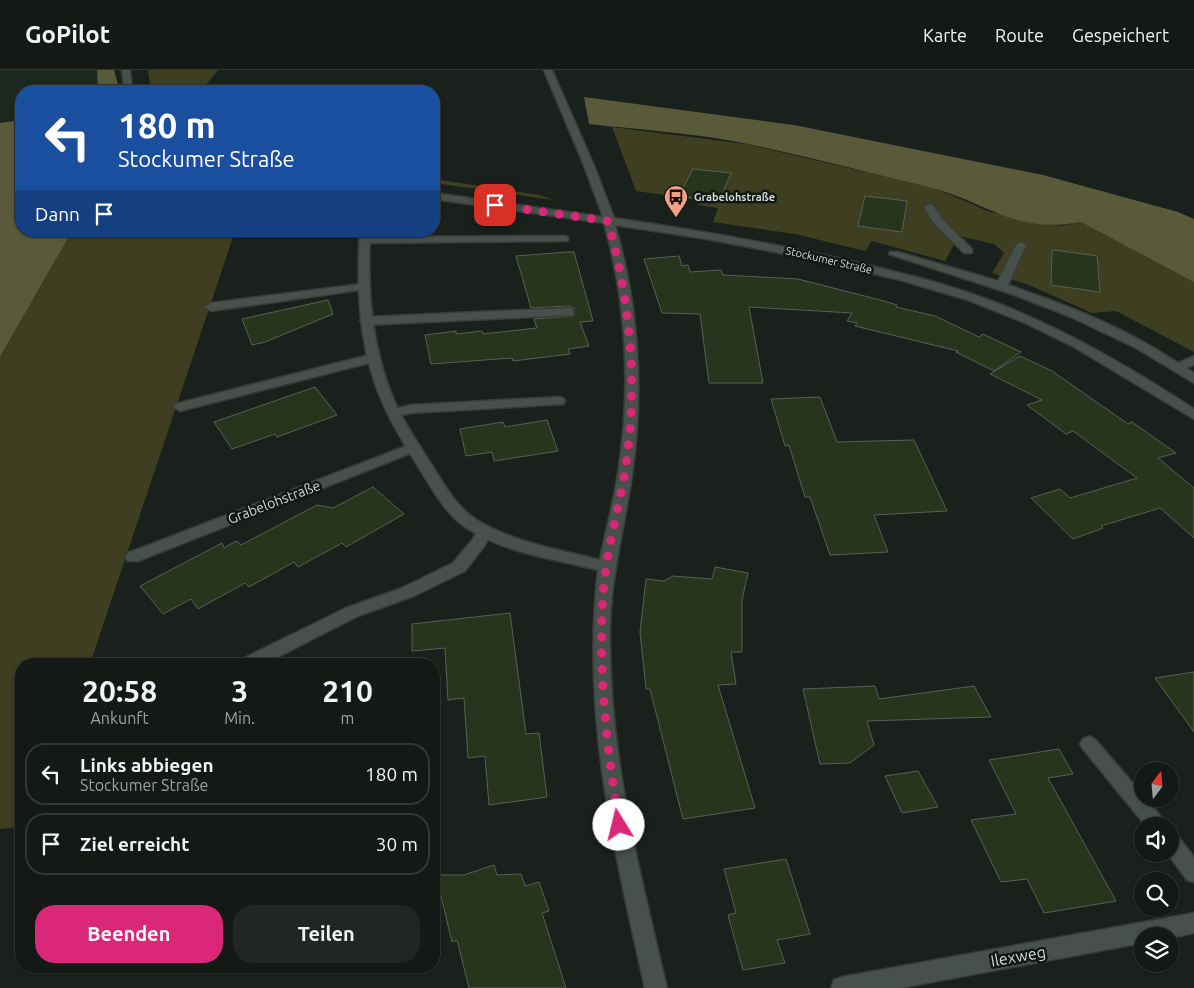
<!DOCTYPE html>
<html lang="de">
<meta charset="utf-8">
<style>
:root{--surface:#141916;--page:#212623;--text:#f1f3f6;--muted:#9da0a1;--line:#333835;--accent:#db2777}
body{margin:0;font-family:Ubuntu,sans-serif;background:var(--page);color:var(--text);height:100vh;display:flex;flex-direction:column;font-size:19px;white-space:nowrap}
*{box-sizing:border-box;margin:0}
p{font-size:16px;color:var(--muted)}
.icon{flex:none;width:28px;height:28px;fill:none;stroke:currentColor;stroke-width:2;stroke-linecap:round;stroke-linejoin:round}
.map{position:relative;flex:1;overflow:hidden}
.sheet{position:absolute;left:15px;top:588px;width:425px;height:315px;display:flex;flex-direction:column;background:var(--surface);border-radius:20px;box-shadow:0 1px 4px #0004,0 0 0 1px var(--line)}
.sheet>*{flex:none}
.banner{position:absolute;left:15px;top:15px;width:425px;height:152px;border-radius:20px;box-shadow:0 1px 4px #0004,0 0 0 1px var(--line);background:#1a4fa0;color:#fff;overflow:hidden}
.needle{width:32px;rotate:16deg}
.tools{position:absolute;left:1134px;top:692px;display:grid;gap:10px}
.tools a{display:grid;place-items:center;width:45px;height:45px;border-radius:50%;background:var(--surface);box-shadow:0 1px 4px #0004,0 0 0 1px var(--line);font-size:25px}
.pin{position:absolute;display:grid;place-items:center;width:42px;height:42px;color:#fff;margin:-21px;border-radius:10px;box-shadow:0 2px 8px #0006}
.me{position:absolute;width:55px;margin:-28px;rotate:351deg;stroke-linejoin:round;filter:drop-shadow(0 0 4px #0008)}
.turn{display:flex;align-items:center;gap:18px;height:105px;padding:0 20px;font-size:22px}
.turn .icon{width:65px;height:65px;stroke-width:2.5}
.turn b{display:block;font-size:35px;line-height:42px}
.then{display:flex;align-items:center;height:48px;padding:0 20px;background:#0003;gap:10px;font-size:19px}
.eta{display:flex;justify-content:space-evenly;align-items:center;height:85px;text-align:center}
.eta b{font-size:30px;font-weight:700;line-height:35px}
.cta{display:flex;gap:10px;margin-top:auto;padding:10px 20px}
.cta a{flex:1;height:58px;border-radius:20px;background:var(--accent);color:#fff;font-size:20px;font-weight:700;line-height:58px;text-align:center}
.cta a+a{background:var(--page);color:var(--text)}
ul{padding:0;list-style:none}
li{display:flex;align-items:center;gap:15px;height:62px;margin:0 10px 8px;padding:0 10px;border:2px solid var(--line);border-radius:20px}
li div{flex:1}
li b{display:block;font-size:19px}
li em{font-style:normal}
header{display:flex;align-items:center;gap:30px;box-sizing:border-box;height:70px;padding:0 25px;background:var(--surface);border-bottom:1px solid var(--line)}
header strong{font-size:24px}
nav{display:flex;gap:28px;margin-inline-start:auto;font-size:18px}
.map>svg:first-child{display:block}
.built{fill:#1b281f}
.green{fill:#3e3e20}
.forest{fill:#595a3a}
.building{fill:#26351b;stroke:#5a5f57}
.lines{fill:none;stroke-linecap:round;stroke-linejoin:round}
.lane-casing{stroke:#373c38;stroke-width:3}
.street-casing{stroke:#373c38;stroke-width:3}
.lane{fill:#48504b;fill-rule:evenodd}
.street{fill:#48504b;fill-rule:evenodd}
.route{stroke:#db2777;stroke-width:9;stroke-dasharray:0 16.2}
.labels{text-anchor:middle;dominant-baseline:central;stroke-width:5;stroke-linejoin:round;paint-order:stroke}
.far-poi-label{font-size:11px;font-weight:bold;fill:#d4d8d5;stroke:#111813;text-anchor:start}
.far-street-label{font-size:11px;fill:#d4d8d5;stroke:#111813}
.street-label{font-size:14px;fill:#d4d8d5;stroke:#111813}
.near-street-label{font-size:16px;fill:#d4d8d5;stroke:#111813}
</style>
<header>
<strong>GoPilot</strong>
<nav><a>Karte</a><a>Route</a><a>Gespeichert</a></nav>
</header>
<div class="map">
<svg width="1194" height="918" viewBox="0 0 1194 918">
<rect width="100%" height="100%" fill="#1a211d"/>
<path class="built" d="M0 0H97L98 21H21V50L0 53Z"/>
<path class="green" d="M148 0H218L204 17 203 21H151Z
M612 57 746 74 935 118 990 142 1060 156 1081 152 1134 179 1194 202V282L1116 241 1092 243 1029 215 992 203 1004 183 994 174 959 166 945 191 872 171 865 181 795 164 713 152 718 138 698 135 699 130 636 121Z
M434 109 540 125 553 130 434 113Z
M72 161H235L90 594H21V757L0 759V287Z"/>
<path class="forest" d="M97 0H114L120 21H98Z
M584 27 794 55 1043 105 1178 142 1194 149V212L1081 152C1013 165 985 130 925 116 866 102 807 86 748 74 696 63 641 60 589 54Z
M21 50V161H72L0 287V53Z"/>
<path class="building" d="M693 99 731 103 719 131 679 126Z
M865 126 907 131 902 162 858 156Z
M1055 180 1097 186 1100 222 1051 215 1052 181Z
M567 182H574L593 251 580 252 589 276 568 279 570 284 513 291 512 288 431 294 425 265 456 261V264L482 261 483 264 537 258 534 249 574 246V238L569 236 531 238 516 186Z
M679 186 682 196 688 195 690 202 721 200 723 205 798 209 884 231 897 235 896 237 935 246 979 267 983 264 1021 282 994 301 956 282 958 281 855 256 857 253 847 251 852 243 749 237 763 313H709L700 244 662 243 644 189Z
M328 230 333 244 265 272 252 275 242 249Z
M1020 286 1052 301 1128 354 1132 352 1176 383 1158 388 1194 418V468L1160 438 1101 456 1103 458 1073 469 1031 428 1060 419 1070 428 1137 408 1073 361 1066 364 1027 335 1042 330 990 304Z
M315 317 337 345 277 367 275 364 232 379 214 352Z
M820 327 837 372 914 370 947 441 874 445 888 482 830 485 810 427H805L789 375 785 376 771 329Z
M547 350 558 381 494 391 492 382 466 386 460 359 503 352 505 357Z
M373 417 404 444 346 477 342 473 298 497 294 492 249 517 245 513 198 539 191 529 163 544 140 516 222 473 224 478 236 471 241 475 317 435 333 438Z
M715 497 748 503 742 530V582H731L736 614 718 615 755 738 683 749 650 619H646L640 562 646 509 664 511 673 506 712 509Z
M510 543 526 664 539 663 547 727 489 735 485 686 468 688 464 628 448 630 445 578 412 581V554Z
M1194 602V662L1155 608Z
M875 616 879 629 974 616 991 647 867 651 874 675 850 693 820 694 803 619Z
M1059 679 1073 704 1048 708 1116 831 1044 843 1027 809 1001 812 971 750 1016 744 989 690Z
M918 701 938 737 902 743 885 706Z
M786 789 810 864 777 870 785 893 743 900 728 845 736 843 724 799Z
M494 795 497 805 521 804 525 816 539 812 549 841 542 843 566 918H469L457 870 452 872 436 805H464Z"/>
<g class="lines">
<g class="lane-casing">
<path id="lane" d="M929 134 933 135 942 149 972 179V183H964L934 153 924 137Z
M564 166 568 167V171L364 173 359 170 364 167Z
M1021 172 1026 175 1008 215C1067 235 1126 258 1178 293L1194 286V295L1186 298 1194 303V313L1136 278 1071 247 1012 224 889 184 890 182H898L998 211 1016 175Z
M362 214 368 217 366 219 211 241 205 237 211 233Z
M569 238 573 239V245L366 255 360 251 366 247Z
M373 284 377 285 379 288 377 291 180 341 173 337 175 334Z
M558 327 563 328 565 331 563 334 411 343 394 347 387 343 389 340 411 335Z
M414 373 421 377 419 380 138 491H128L125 487 128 483Z
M484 456 489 457 492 461 485 475 465 501 414 526 358 546 264 594H240L242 589 346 538 402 518 453 493 473 469 479 457Z
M1089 666 1095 669 1142 724V729H1147L1168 756H1146L1083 679 1080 674 1083 669Z
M1170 762 1177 765 1194 787V812L1187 810 1168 784H1170Z"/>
</g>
<g class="street-casing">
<path id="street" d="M122 0H130L132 21H124Z
M544 0H552L595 98 614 148C696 160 778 174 859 193 905 204 951 215 994 232 1065 259 1131 298 1194 339V349L1074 277 1025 253 968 230 900 210 816 190 707 169 615 155C638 232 644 318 633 398 626 452 611 503 610 558 608 682 639 799 667 918H645C614 780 581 643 598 500 554 489 504 483 465 457 445 443 432 419 419 398 408 380 396 362 387 342 359 285 356 224 360 161H370C367 224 372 286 400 343 409 360 420 376 430 392 443 413 456 437 477 450 514 473 559 479 600 490 606 458 615 428 619 396 631 316 626 231 604 153L434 129V123L603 147 585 98Z
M1194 843V863L1170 868 1142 866V873L900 918H831L834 910 842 907Z"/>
</g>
<use href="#lane" class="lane"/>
<use href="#street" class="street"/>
</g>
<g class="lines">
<path class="route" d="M495 135 608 151C629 228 638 308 627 387 621 433 606 479 603 525 598 604 607 677 619 755"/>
</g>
<defs>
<g id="bus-pin" transform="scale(1.25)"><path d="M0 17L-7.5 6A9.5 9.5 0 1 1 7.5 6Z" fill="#f39f86" stroke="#111813"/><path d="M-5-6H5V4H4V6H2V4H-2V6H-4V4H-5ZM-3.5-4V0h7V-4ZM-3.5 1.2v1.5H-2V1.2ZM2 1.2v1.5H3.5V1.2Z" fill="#111"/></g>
</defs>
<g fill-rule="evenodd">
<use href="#bus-pin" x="676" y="127"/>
</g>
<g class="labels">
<g class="far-poi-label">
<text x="694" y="127">Grabelohstraße</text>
</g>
<g class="far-street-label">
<text transform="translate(829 190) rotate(13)">Stockumer Straße</text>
</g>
<g class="street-label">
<text transform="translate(274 432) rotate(-21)">Grabelohstraße</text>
</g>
<g class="near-street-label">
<text transform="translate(1018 886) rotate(-10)">Ilexweg</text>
</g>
</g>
</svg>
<div class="tools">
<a><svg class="needle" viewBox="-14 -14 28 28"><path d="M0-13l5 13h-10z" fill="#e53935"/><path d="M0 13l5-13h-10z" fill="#9da0a1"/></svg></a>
<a><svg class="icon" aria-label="sound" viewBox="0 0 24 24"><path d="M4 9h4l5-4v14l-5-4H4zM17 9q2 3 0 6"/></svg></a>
<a><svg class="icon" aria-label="search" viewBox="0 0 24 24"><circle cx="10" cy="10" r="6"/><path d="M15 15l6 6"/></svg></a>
<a><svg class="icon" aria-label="layers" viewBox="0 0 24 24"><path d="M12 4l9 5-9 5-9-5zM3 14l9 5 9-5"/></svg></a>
</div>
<div class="pin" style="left:495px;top:135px;background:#d93025"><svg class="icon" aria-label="arrive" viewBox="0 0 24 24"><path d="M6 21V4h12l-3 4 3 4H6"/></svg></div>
<svg class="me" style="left:619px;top:755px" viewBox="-20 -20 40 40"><circle r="19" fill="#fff"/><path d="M0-13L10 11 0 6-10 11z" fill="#db2777"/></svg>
<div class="banner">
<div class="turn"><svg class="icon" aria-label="left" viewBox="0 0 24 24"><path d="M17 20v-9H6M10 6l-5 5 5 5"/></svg><div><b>180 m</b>Stockumer Straße</div></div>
<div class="then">Dann<svg class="icon" aria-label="arrive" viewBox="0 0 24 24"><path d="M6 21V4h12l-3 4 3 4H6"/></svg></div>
</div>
<section class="sheet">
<div class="eta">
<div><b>20:58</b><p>Ankunft</p></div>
<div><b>3</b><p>Min.</p></div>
<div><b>210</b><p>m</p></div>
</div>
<ul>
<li><svg class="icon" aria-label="left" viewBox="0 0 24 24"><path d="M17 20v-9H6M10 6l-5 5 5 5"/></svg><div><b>Links abbiegen</b><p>Stockumer Straße</p></div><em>180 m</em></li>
<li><svg class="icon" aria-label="arrive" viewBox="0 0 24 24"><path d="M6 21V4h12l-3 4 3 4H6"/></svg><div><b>Ziel erreicht</b></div><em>30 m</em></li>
</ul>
<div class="cta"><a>Beenden</a><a>Teilen</a></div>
</section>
</div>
